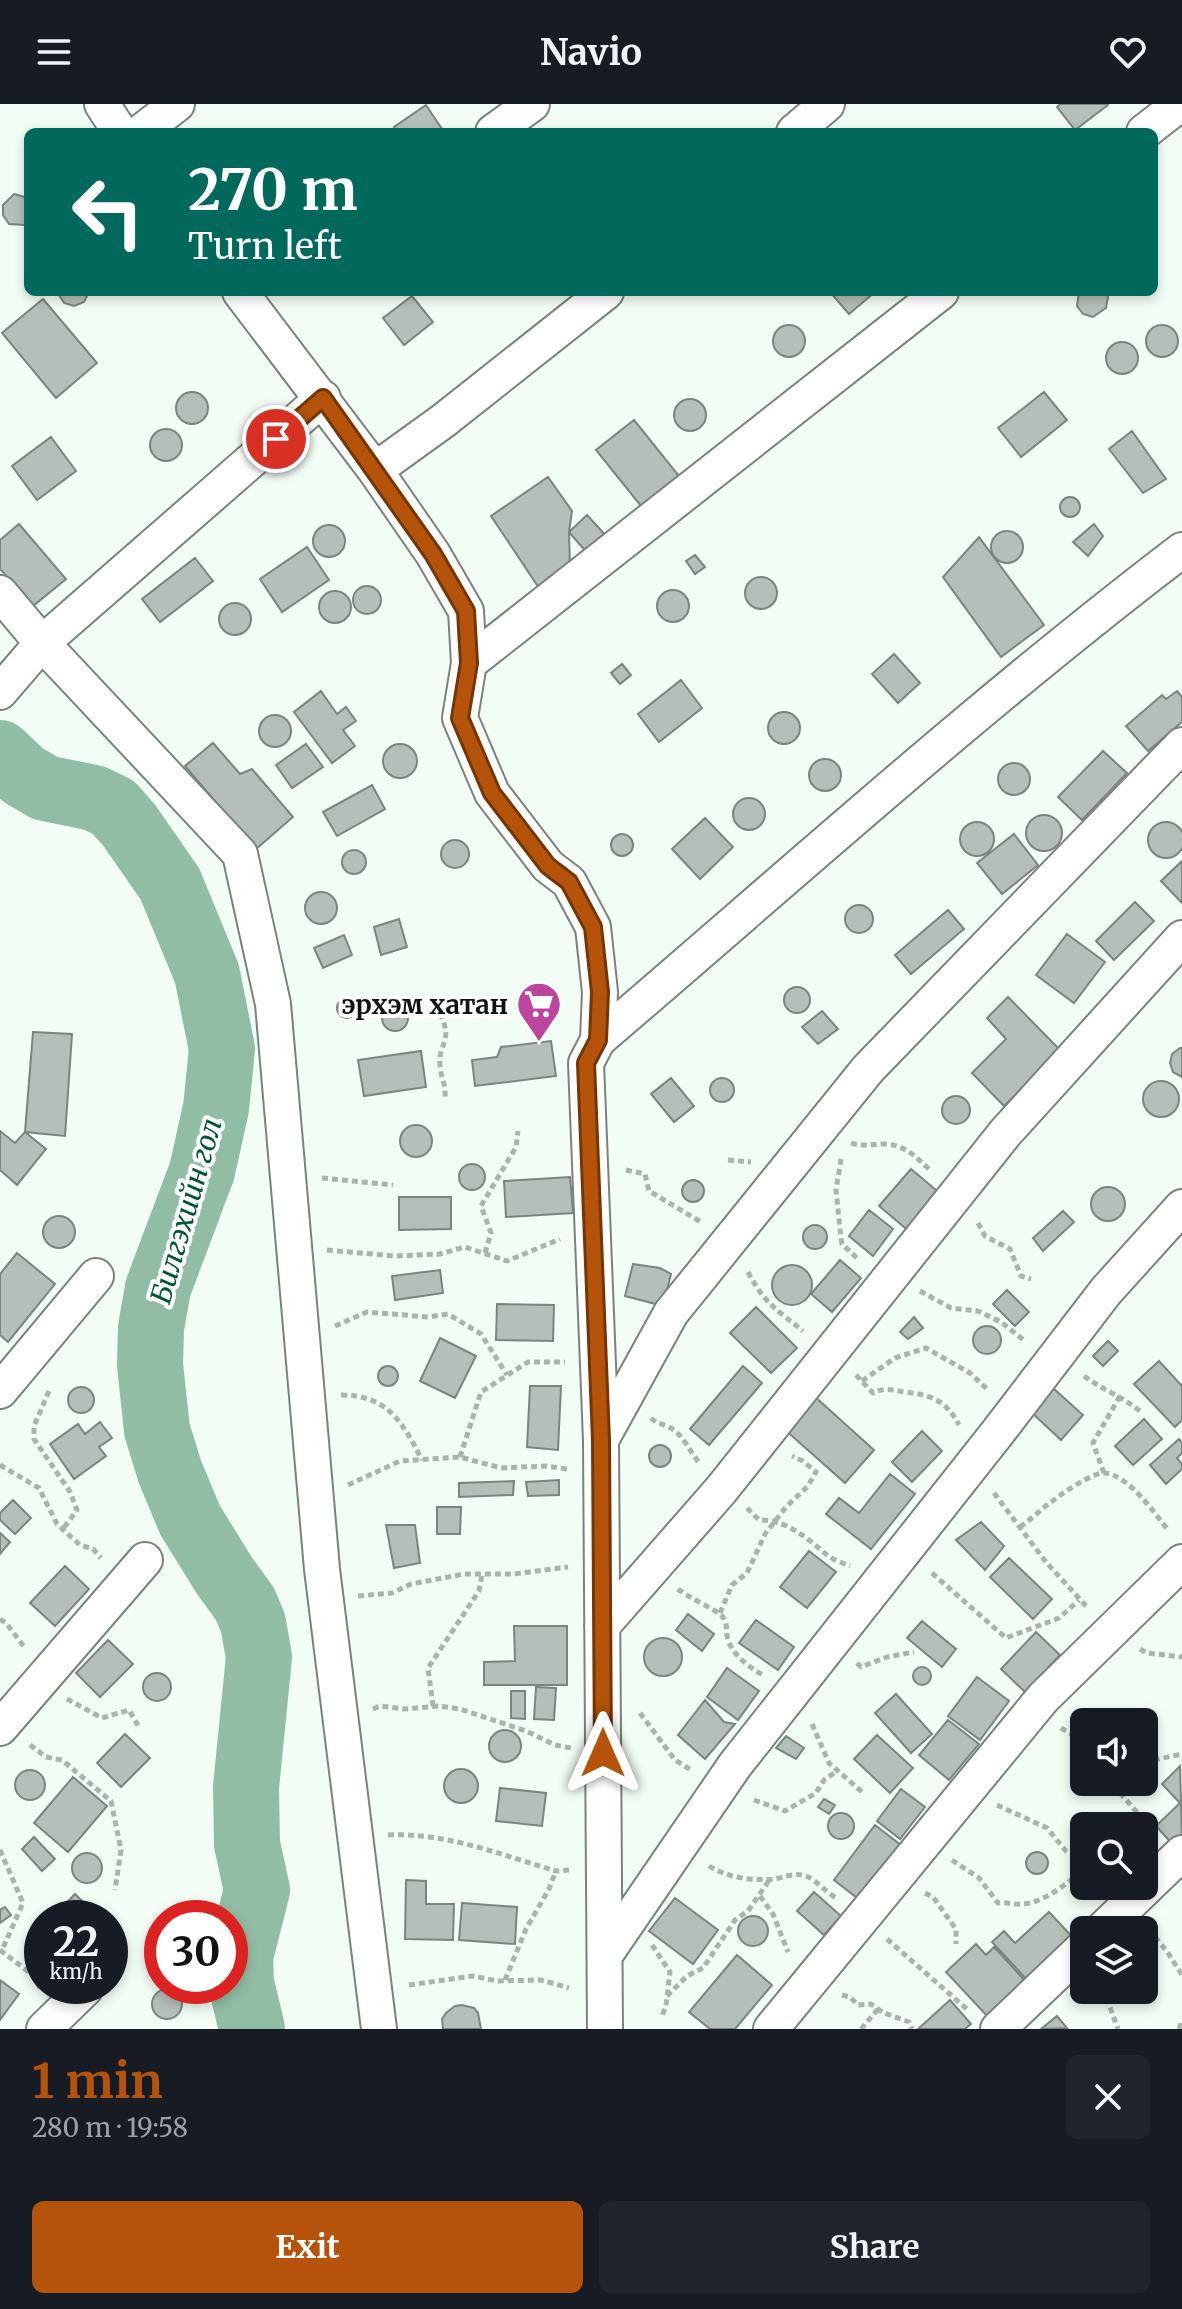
<!DOCTYPE html>
<meta charset="utf-8">
<style>
:root{--surface:#171b24;--page:#20242c;--text:#f1f3f6;--muted:#9ea1a6;--accent:#b45309}
body{margin:0;font-family:Merriweather,serif;background:var(--page);color:var(--text);height:100vh;display:flex;flex-direction:column;font-size:30px;white-space:nowrap}
*{box-sizing:border-box;margin:0}
p{font-size:26px;color:var(--muted)}
.icon{flex:none;width:44px;height:44px;fill:none;stroke:currentColor;stroke-width:2;stroke-linecap:round;stroke-linejoin:round}
.map{position:relative;height:1925px;overflow:hidden}
.drawer{display:flex;flex-direction:column;background:var(--surface);flex:1}
.drawer>*{flex:none}
.banner{position:absolute;left:24px;top:24px;width:1134px;height:168px;border-radius:12px;box-shadow:0 4px 12px #0003;background:#00695c;color:#fff;overflow:hidden}
.fabs{position:absolute;left:1070px;top:1604px;display:grid;gap:16px}
.fabs a{display:grid;place-items:center;width:88px;height:88px;border-radius:12px;background:var(--surface);box-shadow:0 4px 12px #0003;font-size:40px}
.speed{position:absolute;left:24px;top:1796px;display:flex;gap:16px;font-size:40px;font-weight:700;text-align:center}
.speed>*{display:grid;place-content:center;width:104px;height:104px;border-radius:50%;background:var(--surface);box-shadow:0 4px 12px #0003;line-height:1}
.speed small{font-size:20px;font-weight:400}
.speed .limit{border:12px solid #d22;background:#fff;color:#111}
.pin{position:absolute;display:grid;place-items:center;width:68px;height:68px;color:#fff;margin:-34px;border:4px solid #fff;border-radius:50%;box-shadow:0 2px 8px #0007}
.me{position:absolute;width:88px;margin:-44px;rotate:0deg;stroke-linejoin:round;filter:drop-shadow(0 0 6px #0008)}
.turn{display:flex;align-items:center;gap:28px;height:168px;padding:0 32px;font-size:36px}
.turn .icon{width:104px;height:104px;stroke-width:2.5}
.turn b{display:block;font-size:56px;line-height:68px}
.round{display:grid;place-items:center;flex:none;width:84px;height:84px;border-radius:12px;background:var(--page)}
.summary{display:flex;align-items:center;justify-content:space-between;height:136px;padding:0 32px}
h1{font-size:48px;font-weight:700;line-height:60px;color:var(--accent)}
.primary-button{display:flex;gap:16px;margin-top:auto;padding:16px 32px}
.primary-button a{flex:1;height:92px;border-radius:12px;background:var(--accent);color:#fff;font-size:32px;font-weight:700;line-height:92px;text-align:center}
.primary-button a+a{background:var(--page);color:var(--text)}
header{display:flex;justify-content:space-between;align-items:center;height:104px;padding:0 32px;background:var(--surface);font-size:36px;font-weight:700}
.map>svg:first-child{display:block}
.lines{fill:none;stroke-linecap:round;stroke-linejoin:round}
.river{stroke:#91bda4;stroke-width:66}
.building{fill:#b5bfb9;stroke:#7b847e;stroke-width:2}
.street-casing{stroke:#79837d;stroke-width:38}
.path{stroke:#aab3ae;stroke-width:5;stroke-dasharray:6 4;stroke-linecap:butt}
.street{stroke:#fff;stroke-width:34}
.route-casing{stroke:#753606;stroke-width:20}
.route{stroke:#b45309;stroke-width:14}
.labels{text-anchor:middle;dominant-baseline:central;stroke-width:8;stroke-linejoin:round;paint-order:stroke}
.poi-label{font-size:26px;font-weight:bold;fill:#0f1311;stroke:#fff;text-anchor:end}
.water-label{font-size:28px;font-style:italic;fill:#035636;stroke:#fff}
</style>
<header><svg class="icon" aria-label="menu" viewBox="0 0 24 24"><path d="M4 6h16M4 12h16M4 18h16"/></svg>Navio<svg class="icon" aria-label="heart" viewBox="0 0 24 24"><path d="M12 20l-8-8c-3-5 5-10 8-4 3-6 11-1 8 4z"/></svg></header>
<div class="map">
<svg width="1182" height="1925" viewBox="0 0 1182 1925">
<rect width="100%" height="100%" fill="#f2fdf6"/>
<g class="lines">
<path class="river" d="M0 649 23 671 45 684 94 694 113 703 129 721 170 780 207 870 222 945 216 1004 202 1067 158 1184 151 1224 150 1261 157 1326 170 1368 190 1416 224 1471 245 1500 253 1519 259 1553 246 1683 247 1740 257 1786 240 1853 241 1879 252 1925"/>
</g>
<path class="building" d="M1060 0H1107L1108 1 1075 26 1057 3Z
M426 1 444 28H398L394 23Z
M14 90 28 94V119L25 121 9 120 3 111V101Z
M57 188H89L84 198 74 202 64 199Z
M830 188H875L849 210Z
M1079 188H1105L1108 193 1106 204 1093 213 1083 210 1077 202Z
M412 192 433 218 404 241 383 214Z
M43 195 97 259 56 294 2 229Z
M1146 237a16 16 0 1 1 32 0a16 16 0 1 1-32 0Z
M773 237a16 16 0 1 1 32 0a16 16 0 1 1-32 0Z
M1106 254a16 16 0 1 1 32 0a16 16 0 1 1-32 0Z
M176 304a16 16 0 1 1 32 0a16 16 0 1 1-32 0Z
M1044 288 1067 316 1021 353 998 324Z
M674 311a16 16 0 1 1 32 0a16 16 0 1 1-32 0Z
M634 316 679 372 641 402 596 346Z
M150 341a16 16 0 1 1 32 0a16 16 0 1 1-32 0Z
M1132 327 1166 375 1143 389 1109 345Z
M51 333 76 367 37 396 12 362Z
M548 373 572 407 569 428 570 463 539 484 491 412Z
M1060 403a10 10 0 1 1 20 0a10 10 0 1 1-20 0Z
M587 411 607 433 588 450 569 428Z
M19 420 66 475 33 502 0 465V436Z
M1094 420 1103 432 1088 452 1073 438Z
M313 437a16 16 0 1 1 32 0a16 16 0 1 1-32 0Z
M991 443a16 16 0 1 1 32 0a16 16 0 1 1-32 0Z
M979 433 1044 521 1001 553 943 473Z
M307 443 329 476 282 508 260 475Z
M695 451 705 463 695 470 686 457Z
M195 454 213 477 160 518 142 495Z
M745 489a16 16 0 1 1 32 0a16 16 0 1 1-32 0Z
M353 496a14 14 0 1 1 28 0a14 14 0 1 1-28 0Z
M657 502a16 16 0 1 1 32 0a16 16 0 1 1-32 0Z
M319 503a16 16 0 1 1 32 0a16 16 0 1 1-32 0Z
M219 515a16 16 0 1 1 32 0a16 16 0 1 1-32 0Z
M894 550 920 579 898 599 872 570Z
M622 560 631 571 620 580 611 569Z
M681 576 702 604 659 638 638 610Z
M321 587 337 610 346 603 356 617 343 626 355 642 332 659 294 608Z
M1177 587 1182 593V618L1148 647 1126 622 1162 591 1166 595Z
M768 624a16 16 0 1 1 32 0a16 16 0 1 1-32 0Z
M259 627a16 16 0 1 1 32 0a16 16 0 1 1-32 0Z
M213 639 240 670 252 665 293 713 256 745 185 662Z
M306 640 323 663 292 684 276 661Z
M383 657a17 17 0 1 1 34 0a17 17 0 1 1-34 0Z
M1103 647 1127 669 1082 716 1058 693Z
M809 671a16 16 0 1 1 32 0a16 16 0 1 1-32 0Z
M998 675a16 16 0 1 1 32 0a16 16 0 1 1-32 0Z
M372 681 385 705 337 732 323 708Z
M733 710a16 16 0 1 1 32 0a16 16 0 1 1-32 0Z
M1026 729a18 18 0 1 1 36 0a18 18 0 1 1-36 0Z
M705 714 733 743 700 775 672 745Z
M1148 736a18 18 0 1 1 36 0a18 18 0 1 1-36 0Z
M960 735a17 17 0 1 1 34 0a17 17 0 1 1-34 0Z
M611 741a11 11 0 1 1 22 0a11 11 0 1 1-22 0Z
M1014 730 1038 761 1002 790 977 759Z
M441 750a14 14 0 1 1 28 0a14 14 0 1 1-28 0Z
M342 758a12 12 0 1 1 24 0a12 12 0 1 1-24 0Z
M1182 757V799L1161 777Z
M305 804a16 16 0 1 1 32 0a16 16 0 1 1-32 0Z
M1135 798 1154 817 1114 856 1096 837Z
M845 815a14 14 0 1 1 28 0a14 14 0 1 1-28 0Z
M948 806 964 825 911 870 895 851Z
M399 815 407 843 381 851 374 823Z
M1067 830 1105 858 1074 899 1036 871Z
M344 831 352 851 323 864 314 844Z
M784 896a13 13 0 1 1 26 0a13 13 0 1 1-26 0Z
M1008 893 1061 947 1004 1002 972 969 1006 935 987 914Z
M337 904a10 10 0 1 1 20 0a10 10 0 1 1-20 0Z
M382 914a13 13 0 1 1 26 0a13 13 0 1 1-26 0Z
M822 907 838 925 818 940 802 923Z
M33 928 72 930 65 1032 25 1028Z
M551 937 556 972 475 982 472 956 497 953 501 943Z
M1180 944H1182V973L1173 968 1170 959 1172 950Z
M421 947 426 983 364 992 358 956Z
M671 974 694 1002 674 1018 651 990Z
M710 986a12 12 0 1 1 24 0a12 12 0 1 1-24 0Z
M1143 995a18 18 0 1 1 36 0a18 18 0 1 1-36 0Z
M942 1006a14 14 0 1 1 28 0a14 14 0 1 1-28 0Z
M400 1037a16 16 0 1 1 32 0a16 16 0 1 1-32 0Z
M0 1027 15 1039 25 1028 46 1045 17 1081 0 1066Z
M459 1073a13 13 0 1 1 26 0a13 13 0 1 1-26 0Z
M911 1065 942 1091 910 1128 879 1102Z
M570 1073 573 1109 506 1113 504 1077Z
M682 1087a11 11 0 1 1 22 0a11 11 0 1 1-22 0Z
M1091 1100a17 17 0 1 1 34 0a17 17 0 1 1-34 0Z
M399 1093H451V1125L399 1126Z
M869 1106 893 1125 873 1152 849 1132Z
M1063 1107 1074 1118 1043 1147 1033 1134Z
M43 1128a16 16 0 1 1 32 0a16 16 0 1 1-32 0Z
M803 1133a12 12 0 1 1 24 0a12 12 0 1 1-24 0Z
M17 1149 55 1180 8 1238 0 1231V1170Z
M840 1156 861 1174 832 1208 811 1190Z
M633 1160 660 1164 671 1170 663 1202 625 1192Z
M772 1181a20 20 0 1 1 40 0a20 20 0 1 1-40 0Z
M440 1166 443 1189 395 1196 392 1172Z
M1007 1186 1029 1208 1015 1222 993 1200Z
M497 1200 554 1201 553 1237 496 1236Z
M756 1203 797 1244 771 1269 730 1229Z
M914 1213 923 1224 908 1235 900 1228Z
M973 1236a14 14 0 1 1 28 0a14 14 0 1 1-28 0Z
M440 1234 476 1252 455 1294 420 1277Z
M1108 1237 1118 1247 1103 1262 1093 1252Z
M1159 1257 1182 1282V1316L1175 1323 1134 1280Z
M743 1262 762 1279 709 1341 690 1325Z
M378 1272a10 10 0 1 1 20 0a10 10 0 1 1-20 0Z
M530 1282H561L558 1346 527 1343Z
M68 1296a13 13 0 1 1 26 0a13 13 0 1 1-26 0Z
M1053 1284 1083 1311 1061 1336 1031 1308Z
M813 1291 874 1346 845 1379 783 1324Z
M1144 1315 1162 1335 1133 1361 1115 1342Z
M100 1318 112 1334 99 1343 106 1352 74 1375 50 1340 78 1320 85 1330Z
M922 1327 942 1347 912 1378 892 1358Z
M1179 1335 1182 1339V1349L1177 1354 1182 1360V1365L1166 1380 1150 1361Z
M649 1352a11 11 0 1 1 22 0a11 11 0 1 1-22 0Z
M890 1370 915 1390 871 1445 826 1410 839 1394 859 1409Z
M559 1376V1391L528 1392 526 1378Z
M514 1377 513 1391 459 1393V1379Z
M13 1396 31 1414 15 1430 0 1416V1409Z
M437 1403H461L460 1430H437Z
M981 1418 1004 1442 985 1466 956 1436Z
M386 1421H415L420 1459 394 1464Z
M0 1429 10 1438 0 1450Z
M809 1447 836 1468 807 1504 780 1483Z
M1009 1454 1052 1495 1033 1515 990 1473Z
M65 1462 89 1485 55 1522 30 1499Z
M688 1510 714 1530 702 1547 676 1526Z
M756 1516 794 1543 778 1566 739 1539Z
M922 1517 956 1545 942 1563 907 1534Z
M514 1522H567V1581H484V1558L515 1557Z
M1036 1528 1060 1551 1025 1588 1001 1565Z
M644 1553a19 19 0 1 1 38 0a19 19 0 1 1-38 0Z
M108 1536 133 1560 100 1593 76 1569Z
M913 1572a9 9 0 1 1 18 0a9 9 0 1 1-18 0Z
M727 1564 759 1587 738 1616 707 1593Z
M143 1583a14 14 0 1 1 28 0a14 14 0 1 1-28 0Z
M977 1573 1009 1597 980 1636 948 1612Z
M536 1583 556 1584 554 1616 534 1615Z
M511 1587H525V1615L511 1614Z
M896 1590 932 1630 911 1649 875 1609Z
M705 1596 724 1618 735 1620 705 1655 678 1631Z
M948 1616 979 1640 949 1676 919 1651Z
M489 1642a16 16 0 1 1 32 0a16 16 0 1 1-32 0Z
M125 1630 150 1654 121 1683 97 1659Z
M877 1631 913 1664 890 1689 854 1655Z
M786 1632 804 1644 796 1655 776 1644Z
M1180 1662 1182 1736 1175 1743 1156 1722 1180 1699 1162 1680Z
M444 1682a17 17 0 1 1 34 0a17 17 0 1 1-34 0Z
M15 1681a15 15 0 1 1 30 0a15 15 0 1 1-30 0Z
M73 1673 107 1702 68 1748 34 1719Z
M500 1684 546 1689 542 1722 496 1717Z
M901 1685 925 1703 900 1735 877 1717Z
M824 1695 835 1701 829 1710 818 1703Z
M828 1722a13 13 0 1 1 26 0a13 13 0 1 1-26 0Z
M875 1721 902 1742 861 1797 834 1776Z
M1144 1730 1162 1752 1144 1768Z
M34 1733 55 1755 42 1767 22 1745Z
M1026 1759a11 11 0 1 1 22 0a11 11 0 1 1-22 0Z
M72 1764a15 15 0 1 1 30 0a15 15 0 1 1-30 0Z
M406 1776 426 1777V1800H454L453 1836 405 1835Z
M814 1788 841 1812 824 1831 797 1807Z
M75 1790 99 1814H52Z
M675 1794 718 1826 693 1860 649 1827Z
M462 1799 517 1803 515 1840 459 1836Z
M5 1803 11 1811 0 1819V1806Z
M1049 1808 1077 1838 1031 1880 992 1838 1004 1827 1015 1839Z
M738 1827a15 15 0 1 1 30 0a15 15 0 1 1-30 0Z
M42 1824V1856L26 1840Z
M976 1840 986 1851 994 1843 1028 1880 990 1915 946 1868Z
M737 1851 772 1881 735 1925H710L689 1908Z
M0 1876 19 1890 0 1916Z
M152 1900a15 15 0 1 1 30 0a15 15 0 1 1-30 0Z
M950 1896 971 1920 965 1925H918Z
M462 1901 474 1904 478 1909 481 1925H443L442 1915 446 1909 455 1902Z
M1057 1912 1067 1924 1041 1925Z"/>
<g class="lines">
<g class="street-casing">
<path id="street" d="M102 0 120 28
M141 28 177 0
M493 28 532 0
M794 28 827 0
M1144 28 1180 0
M240 188 375 366 433 450 466 507 469 559 460 614 492 689 548 762 569 778 593 823 600 888 598 936 586 959 601 1336 605 1925
M375 366 443 317 606 188
M0 489 42 539 240 750 273 900 322 1465 379 1925
M469 559 941 188
M0 588 42 539 323 294
M598 936C791 771 980 600 1182 446
M0 1287 96 1172
M601 1336 671 1209 868 965 1182 641
M602 1522 721 1386 1005 1029 1182 834
M0 1624 145 1456
M1102 1826 1182 1749
M605 1851 735 1661 998 1328 1106 1187 1182 1103
M44 1925 85 1885
M771 1925 1043 1594 1182 1458
M998 1925 1084 1843"/>
</g>
<path class="path" d="M440 909C454 940 438 937 440 962 441 974 446 980 445 995
M851 1039C863 1043 873 1040 885 1040 906 1041 917 1054 931 1067
M841 1055 836 1086 841 1135 842 1140 859 1156
M728 1056 751 1058
M626 1066 645 1070 649 1087 701 1118
M322 1074 393 1081
M978 1119 985 1132 1010 1145 1021 1172 1031 1175
M327 1146 394 1152 440 1150 465 1143 507 1157 560 1135
M485 1149 491 1129 481 1102 516 1043 518 1027
M748 1168C764 1199 777 1206 803 1227
M920 1187 951 1204 978 1207 1001 1218 1025 1237
M335 1222 367 1208 428 1213 448 1210 481 1230 507 1271
M856 1271 873 1289C885 1283 892 1286 905 1288 931 1291 946 1296 959 1321
M1084 1272C1103 1286 1123 1293 1141 1308
M862 1277 895 1254 926 1244 970 1269 988 1286
M49 1287 34 1322V1335L70 1388 77 1406 63 1425
M341 1291C388 1291 403 1319 422 1356
M651 1314C658 1321 667 1320 675 1327 685 1335 691 1349 700 1360
M460 1353 481 1288 528 1258H565
M0 1361 39 1384 57 1420 80 1441 93 1445 101 1454
M1104 1369 1093 1339 1120 1292
M348 1381 400 1357 460 1353 501 1364 546 1362 567 1365
M994 1389 1046 1458 1086 1502
M747 1404 759 1416C786 1415 807 1434 827 1451 833 1456 843 1459 850 1462
M1020 1423C1032 1415 1042 1404 1054 1396 1064 1388 1092 1369 1104 1369 1128 1370 1154 1409 1169 1427
M932 1469 1006 1534 1059 1514 1079 1496
M678 1485C686 1492 718 1507 722 1512 729 1520 725 1527 728 1536 734 1553 750 1563 764 1572
M358 1492 392 1489 411 1480 464 1470H514L568 1463
M720 1509 732 1481 747 1469 765 1430 786 1403 808 1382 816 1368 803 1357 792 1352
M0 1515 6 1519 25 1544
M1140 1545 1147 1549 1182 1553
M857 1559 861 1563 887 1553 914 1548
M67 1595 102 1614 129 1606 140 1625
M433 1602 428 1564 479 1487 482 1470
M373 1605 380 1602 405 1605 439 1602 460 1605 526 1627 555 1641 571 1644
M640 1609 675 1656 691 1666
M812 1620 829 1659 862 1688
M1061 1624 1074 1632 1084 1645
M30 1641 46 1653 62 1656 111 1697 121 1746 115 1786
M1144 1658 1182 1650
M1103 1678 1121 1690 1156 1730
M1121 1690 1123 1678
M754 1696 785 1707 816 1689 824 1676 837 1667
M997 1701 1047 1724 1066 1747 1084 1757
M388 1731C445 1728 502 1751 556 1767L569 1766
M0 1746 23 1799 2 1846
M952 1756 979 1774 998 1799C1007 1798 1015 1801 1023 1800 1045 1798 1068 1779 1084 1765
M709 1762C728 1774 752 1777 775 1775 785 1773 795 1768 806 1772 816 1776 826 1788 836 1794
M925 1789 933 1793 956 1825V1840
M760 1792 773 1810 788 1848
M1149 1825 1168 1849 1182 1871
M887 1835 969 1907
M652 1841 670 1868 666 1902 661 1914
M0 1846 34 1872 40 1884
M505 1876 526 1825 549 1785 556 1767
M409 1881 473 1872 497 1877 541 1876 569 1884
M1101 1886 1105 1890 1118 1925
M842 1891 850 1893 858 1901 871 1900 882 1908 909 1918 912 1925
M667 1892 687 1872 703 1864 735 1816 748 1807 770 1775
M861 1925 878 1905
M1179 1925 1182 1917"/>
<use href="#street" class="street"/>
</g>
<g class="lines">
<g class="route-casing">
<path id="route" d="M276 335 323 294 433 450 466 507 469 559 460 614 492 689 548 762 569 778 593 823 600 888 598 936 586 959 601 1336 603 1649"/>
</g>
<use href="#route" class="route"/>
</g>
<defs>
<g id="supermarket-pin" transform="scale(2.3)"><path d="M0 17L-7.5 6A9.5 9.5 0 1 1 7.5 6Z" fill="#bc469d" stroke="#fff"/><path d="M-6-5.5h2.5l.6 2H6L4.5 2H-2.5L-4.4-4H-6ZM-1.5 3.2a1.3 1.3 0 1 0 .1 0ZM3 3.2a1.3 1.3 0 1 0 .1 0Z" fill="#fff"/></g>
</defs>
<g fill-rule="evenodd">
<use href="#supermarket-pin" x="539" y="900"/>
</g>
<g class="labels">
<g class="poi-label">
<text x="508" y="900">эрхэм хатан</text>
</g>
<g class="water-label">
<text transform="translate(186 1107) rotate(-74)">Билгэхийн гол</text>
</g>
</g>
</svg>
<div class="fabs">
<a><svg class="icon" aria-label="sound" viewBox="0 0 24 24"><path d="M4 9h4l5-4v14l-5-4H4zM17 9q2 3 0 6"/></svg></a>
<a><svg class="icon" aria-label="search" viewBox="0 0 24 24"><circle cx="10" cy="10" r="6"/><path d="M15 15l6 6"/></svg></a>
<a><svg class="icon" aria-label="layers" viewBox="0 0 24 24"><path d="M12 4l9 5-9 5-9-5zM3 14l9 5 9-5"/></svg></a>
</div>
<div class="speed"><div>22<small>km/h</small></div><div class="limit">30</div></div>
<div class="pin" style="left:276px;top:335px;background:#d93025"><svg class="icon" aria-label="arrive" viewBox="0 0 24 24"><path d="M6 21V4h12l-3 4 3 4H6"/></svg></div>
<svg class="me" style="left:603px;top:1649px" viewBox="-20 -20 40 40"><path d="M0-17L14 15 0 8-14 15z" fill="#b45309" stroke="#fff" stroke-width="4"/></svg>
<div class="banner">
<div class="turn"><svg class="icon" aria-label="left" viewBox="0 0 24 24"><path d="M17 20v-9H6M10 6l-5 5 5 5"/></svg><div><b>270 m</b>Turn left</div></div>
</div>
</div>
<section class="drawer">
<div class="summary"><div><h1>1 min</h1><p>280 m · 19:58</p></div><a class="round"><svg class="icon" aria-label="close" viewBox="0 0 24 24"><path d="M6 6l12 12M18 6L6 18"/></svg></a></div>
<div class="primary-button"><a>Exit</a><a>Share</a></div>
</section>
